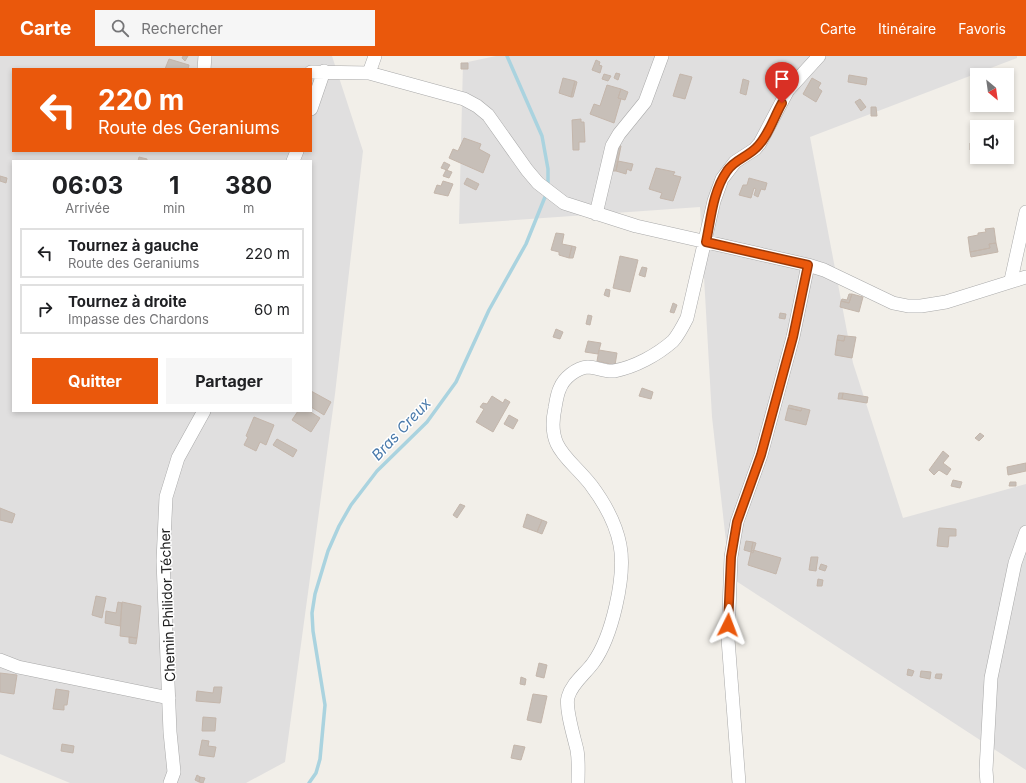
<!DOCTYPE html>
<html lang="fr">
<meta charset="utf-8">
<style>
:root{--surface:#fff;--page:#f6f6f6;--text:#202124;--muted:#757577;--line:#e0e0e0;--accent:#ea580c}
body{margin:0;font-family:Inter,sans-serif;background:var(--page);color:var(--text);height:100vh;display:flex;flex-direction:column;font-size:15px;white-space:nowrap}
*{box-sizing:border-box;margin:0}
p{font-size:13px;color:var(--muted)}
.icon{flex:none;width:22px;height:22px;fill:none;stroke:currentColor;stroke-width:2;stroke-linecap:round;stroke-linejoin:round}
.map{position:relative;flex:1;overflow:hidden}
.side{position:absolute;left:12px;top:104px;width:300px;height:252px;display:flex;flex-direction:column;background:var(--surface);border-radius:0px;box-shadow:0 2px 6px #0003}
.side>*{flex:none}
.guide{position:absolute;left:12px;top:12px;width:300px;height:84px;border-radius:0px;box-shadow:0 2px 6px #0003;background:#ea580c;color:#fff;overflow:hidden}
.needle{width:26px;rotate:151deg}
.tools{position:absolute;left:970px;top:12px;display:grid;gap:8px}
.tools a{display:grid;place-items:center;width:44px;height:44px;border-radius:0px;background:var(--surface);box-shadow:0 2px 6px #0003;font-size:20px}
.pin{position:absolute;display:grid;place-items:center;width:34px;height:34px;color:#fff;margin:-41px -17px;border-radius:50% 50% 50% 0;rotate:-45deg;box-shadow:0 0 4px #0007}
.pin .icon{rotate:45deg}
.me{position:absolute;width:44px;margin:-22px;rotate:3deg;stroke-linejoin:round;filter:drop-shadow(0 0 3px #0008)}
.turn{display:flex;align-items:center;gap:14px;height:84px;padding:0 20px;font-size:18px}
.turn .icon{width:52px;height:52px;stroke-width:2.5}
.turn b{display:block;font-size:28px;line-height:34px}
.eta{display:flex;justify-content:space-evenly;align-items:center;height:68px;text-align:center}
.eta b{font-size:24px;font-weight:700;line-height:28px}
.action{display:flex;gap:8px;margin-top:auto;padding:8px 20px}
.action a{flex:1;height:46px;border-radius:0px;background:var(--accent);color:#fff;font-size:16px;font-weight:700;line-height:46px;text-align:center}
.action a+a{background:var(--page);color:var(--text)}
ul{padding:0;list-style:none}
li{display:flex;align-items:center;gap:12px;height:50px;margin:0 8px 6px;padding:0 12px;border:2px solid var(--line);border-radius:0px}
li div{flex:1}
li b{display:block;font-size:15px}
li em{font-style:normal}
header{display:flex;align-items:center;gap:24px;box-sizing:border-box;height:56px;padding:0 20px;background:var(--accent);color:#fff}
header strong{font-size:19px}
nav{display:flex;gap:22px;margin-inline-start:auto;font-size:14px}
.search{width:280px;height:36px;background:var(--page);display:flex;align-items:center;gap:10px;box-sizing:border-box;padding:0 14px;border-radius:0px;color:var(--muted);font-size:15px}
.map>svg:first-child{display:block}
.residential{fill:#e0dfdf;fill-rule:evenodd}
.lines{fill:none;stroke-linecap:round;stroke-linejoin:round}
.stream{stroke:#aad3df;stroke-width:3.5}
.building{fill:#c7bfb8;stroke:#c4b6ab}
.minor-casing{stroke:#a9a9a9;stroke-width:14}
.minor{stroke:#fff;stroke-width:13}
.route-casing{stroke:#983908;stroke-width:10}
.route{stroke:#ea580c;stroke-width:7}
.labels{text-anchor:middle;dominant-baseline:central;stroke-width:3;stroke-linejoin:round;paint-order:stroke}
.street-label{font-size:14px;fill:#222;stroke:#fff}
.water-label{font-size:15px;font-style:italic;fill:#4a7aab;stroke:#fff}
</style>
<header>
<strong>Carte</strong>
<div class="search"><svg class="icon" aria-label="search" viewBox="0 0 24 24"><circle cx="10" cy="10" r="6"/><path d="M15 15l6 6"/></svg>Rechercher</div>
<nav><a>Carte</a><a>Itinéraire</a><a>Favoris</a></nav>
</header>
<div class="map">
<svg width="1026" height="727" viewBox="0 0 1026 727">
<rect width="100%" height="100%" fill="#f2efe9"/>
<path class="residential" d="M0 0H332L363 95 335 338 285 706 246 727H70L0 698ZM13 13H311V95H13ZM13 105H311V355H13Z
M496 0H1017V2L810 81 853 307 903 462 1026 428V714L730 521 712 361 700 151 459 168 463 7Z"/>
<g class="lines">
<path class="stream" d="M507 0 542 80 548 113V130
M309 727 316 717 320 703 325 649 313 575 312 557 315 538 328 495 339 470 351 449 377 415 427 366 456 326 489 254 526 188 547 136"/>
</g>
<path class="building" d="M183 0H188L185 5 182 2Z
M169 3 189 9 188 13H165Z
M596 4 600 6 599 9 602 10 600 17 592 14Z
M461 7H468V13H461Z
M616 17 620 18 618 24 614 22Z
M604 18 611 20 608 25 602 23Z
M680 18 692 21 685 43 673 40Z
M849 19 867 22 866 29 848 26Z
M563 22 575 25 571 41 559 37Z
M812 22 821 27 818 32 822 35 816 46 803 38Z
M743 23 749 25 746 39 740 37Z
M575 25 577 26 573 41H571Z
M607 29 621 33 618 42 621 43 614 67 590 58 594 48 600 50Z
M621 33 628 36 625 44 618 42Z
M860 43 866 51 861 55 855 46Z
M871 51H876L877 60H871Z
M581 63V66H584L585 86H579V94H573L572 64Z
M464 82 481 88 479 93 490 99 483 117 449 102 453 93 458 95Z
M970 87H977V94H970Z
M618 89 621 90 616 115H612Z
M139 101 147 103V105H138Z
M618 105 633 108 631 115 627 113 626 118 616 115Z
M444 106 450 109 447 114 441 112Z
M656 112 675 116 673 119 681 121 673 145 660 142 662 137 649 133Z
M446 114 452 116 449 122 443 120Z
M0 120 7 122 6 127 0 125Z
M467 122 479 128 476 134 464 128Z
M749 122 767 127 765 134 761 133 758 141 754 139 756 133 754 132 751 142 739 139 743 129H747Z
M443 125 453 128 448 140 434 137 437 129 441 130Z
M994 172 996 187 989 188 990 192 970 196 968 181 978 179V177L986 176 985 173Z
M556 177 564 178 562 188 572 190 569 202 559 199V196L551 194Z
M996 187 998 196 971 201 970 196 990 192 989 188Z
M572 190 576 191 573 202H569Z
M620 200 638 204 630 236 613 232Z
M642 211 647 212 645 221 639 219Z
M606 233 610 234 609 241 604 239Z
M849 238H852L849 247 841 245 842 243 847 244Z
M852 238 863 241 859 256 840 251 841 245 849 247Z
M673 247 677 249 674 257 670 256Z
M780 257 786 258 785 263 779 262Z
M588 259 592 260 590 269 586 268Z
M556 273 563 276 560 283 553 281Z
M838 279 845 280 844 285 837 284Z
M845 280 856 281 852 302 835 299 837 284 844 285Z
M588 285 601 287 598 298 585 296Z
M599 294 617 297 615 309 597 305Z
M642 332 653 336 651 343 639 340Z
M311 335 331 346 324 359 311 351Z
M839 337H843L842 343H838Z
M843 337 868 341 867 347 842 343Z
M492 340 503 347 505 343 510 346 493 376 476 366 484 353 480 351 483 347 487 348Z
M789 349 802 352 801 355 788 352Z
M788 352 801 355 802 352 810 354 806 369 785 364Z
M298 355H309L320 362 311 376 292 364Z
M509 359 518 364 513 373 504 368Z
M254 361 274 369 266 389 260 386 256 395 244 389 248 381 246 380Z
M980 377 984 380 979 385 975 382Z
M277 383 297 394 293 401 273 389Z
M943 395 949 400 943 407 951 413 947 419 939 414 934 419 929 414Z
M1026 407V415L1008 419 1007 411Z
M953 424 962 426 960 432 951 430Z
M1010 426H1016V430H1009Z
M460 448 465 450 457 462 453 459Z
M0 452 15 458 12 467 0 464Z
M527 458 542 464 537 476 523 471Z
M542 464 547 466 542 478 537 476Z
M939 472 956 473V480H949L948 491 937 490Z
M746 485 753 486 751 496 744 494Z
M753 486 756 487 753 497 751 496Z
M753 494 781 502 776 518 748 509 751 496Z
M811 501H818L816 515 809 514Z
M821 508 827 510 825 515 819 513Z
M818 523 823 524 822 530H817Z
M96 540 106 542 102 562 92 559Z
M118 546 122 547 120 570 105 567 106 555 116 557Z
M122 546 141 550 137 582 120 580Z
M129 581 137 582 136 588 129 587Z
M539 607 547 609 544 622 536 620Z
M908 613 914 615 912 620 907 619Z
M921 615 931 616 930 623 920 621Z
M0 617 17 619 14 638 0 636Z
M936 618H942L941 623 935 622Z
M521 621 526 623 525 629 520 628Z
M214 631H222L220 647 196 645 197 635 213 637Z
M56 633 69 635 67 649H64V654L53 653Z
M533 638 547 640 541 667 527 664Z
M203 661 216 662 215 675H202Z
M202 684 209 685 208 690 216 691 214 701 199 699Z
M62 688 74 690 73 697 61 695Z
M514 689 525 691 521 704 511 702Z
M197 719 200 721 199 726 195 724Z
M200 721 205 722 203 727 199 726Z"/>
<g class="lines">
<g class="minor-casing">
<path id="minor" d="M204 13 205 0
M311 16 369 17 464 43 477 50 488 59 527 114 538 127 564 147 636 170 808 209 824 214 893 247 908 250H921L946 246 1026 221
M369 17 375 0
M311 53 324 15
M293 105 297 95
M596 158 612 90 619 78 645 46 662 0
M1011 224 1026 156
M0 604 18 611 169 642
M170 727 174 716 170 676 163 505 166 441 178 402 204 355
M578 727C578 716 579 705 577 694 574 681 565 652 568 641 572 627 585 618 593 607 612 581 626 520 620 489 616 468 603 445 591 429 569 401 546 393 555 352 556 346 557 338 560 332 564 322 576 312 588 311 596 311 605 316 614 315 635 311 657 299 673 285 679 278 683 270 687 262L714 145 722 123 735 106 755 93 760 87 788 34 819 0
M739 727 728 583 731 501 737 466 761 399 793 281 808 209
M987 727 986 714 991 622 1015 507 1026 476"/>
</g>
<use href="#minor" class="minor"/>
</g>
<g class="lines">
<g class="route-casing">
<path id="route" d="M728 569 731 501 737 466 761 399 793 281 808 209 706 186C711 162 713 135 727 115 734 104 747 101 756 92 768 81 774 61 782 47"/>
</g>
<use href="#route" class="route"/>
</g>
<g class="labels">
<g class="street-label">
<text transform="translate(167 549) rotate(-92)">Chemin Philidor Técher</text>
</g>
<g class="water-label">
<text transform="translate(401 373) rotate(-47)">Bras Creux</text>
</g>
</g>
</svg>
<div class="tools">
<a><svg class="needle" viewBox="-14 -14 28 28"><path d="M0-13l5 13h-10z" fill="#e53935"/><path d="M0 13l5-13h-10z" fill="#757577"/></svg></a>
<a><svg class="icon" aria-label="sound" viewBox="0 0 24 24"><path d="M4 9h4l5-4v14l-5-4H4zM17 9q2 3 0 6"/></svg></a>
</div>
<div class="pin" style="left:782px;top:47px;background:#d93025"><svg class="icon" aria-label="arrive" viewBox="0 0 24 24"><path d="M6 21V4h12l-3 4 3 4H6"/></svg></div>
<svg class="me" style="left:728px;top:569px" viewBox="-20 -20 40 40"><path d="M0-17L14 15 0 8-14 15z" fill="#ea580c" stroke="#fff" stroke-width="4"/></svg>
<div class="guide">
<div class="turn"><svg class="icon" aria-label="left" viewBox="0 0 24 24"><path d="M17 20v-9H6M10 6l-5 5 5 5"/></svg><div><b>220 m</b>Route des Geraniums</div></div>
</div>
<section class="side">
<div class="eta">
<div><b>06:03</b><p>Arrivée</p></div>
<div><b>1</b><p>min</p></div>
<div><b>380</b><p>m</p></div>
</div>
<ul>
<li><svg class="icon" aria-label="left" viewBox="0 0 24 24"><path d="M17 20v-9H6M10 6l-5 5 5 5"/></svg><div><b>Tournez à gauche</b><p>Route des Geraniums</p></div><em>220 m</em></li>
<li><svg class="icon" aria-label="right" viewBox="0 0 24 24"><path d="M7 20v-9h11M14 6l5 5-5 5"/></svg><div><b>Tournez à droite</b><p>Impasse des Chardons</p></div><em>60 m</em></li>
</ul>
<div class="action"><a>Quitter</a><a>Partager</a></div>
</section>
</div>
